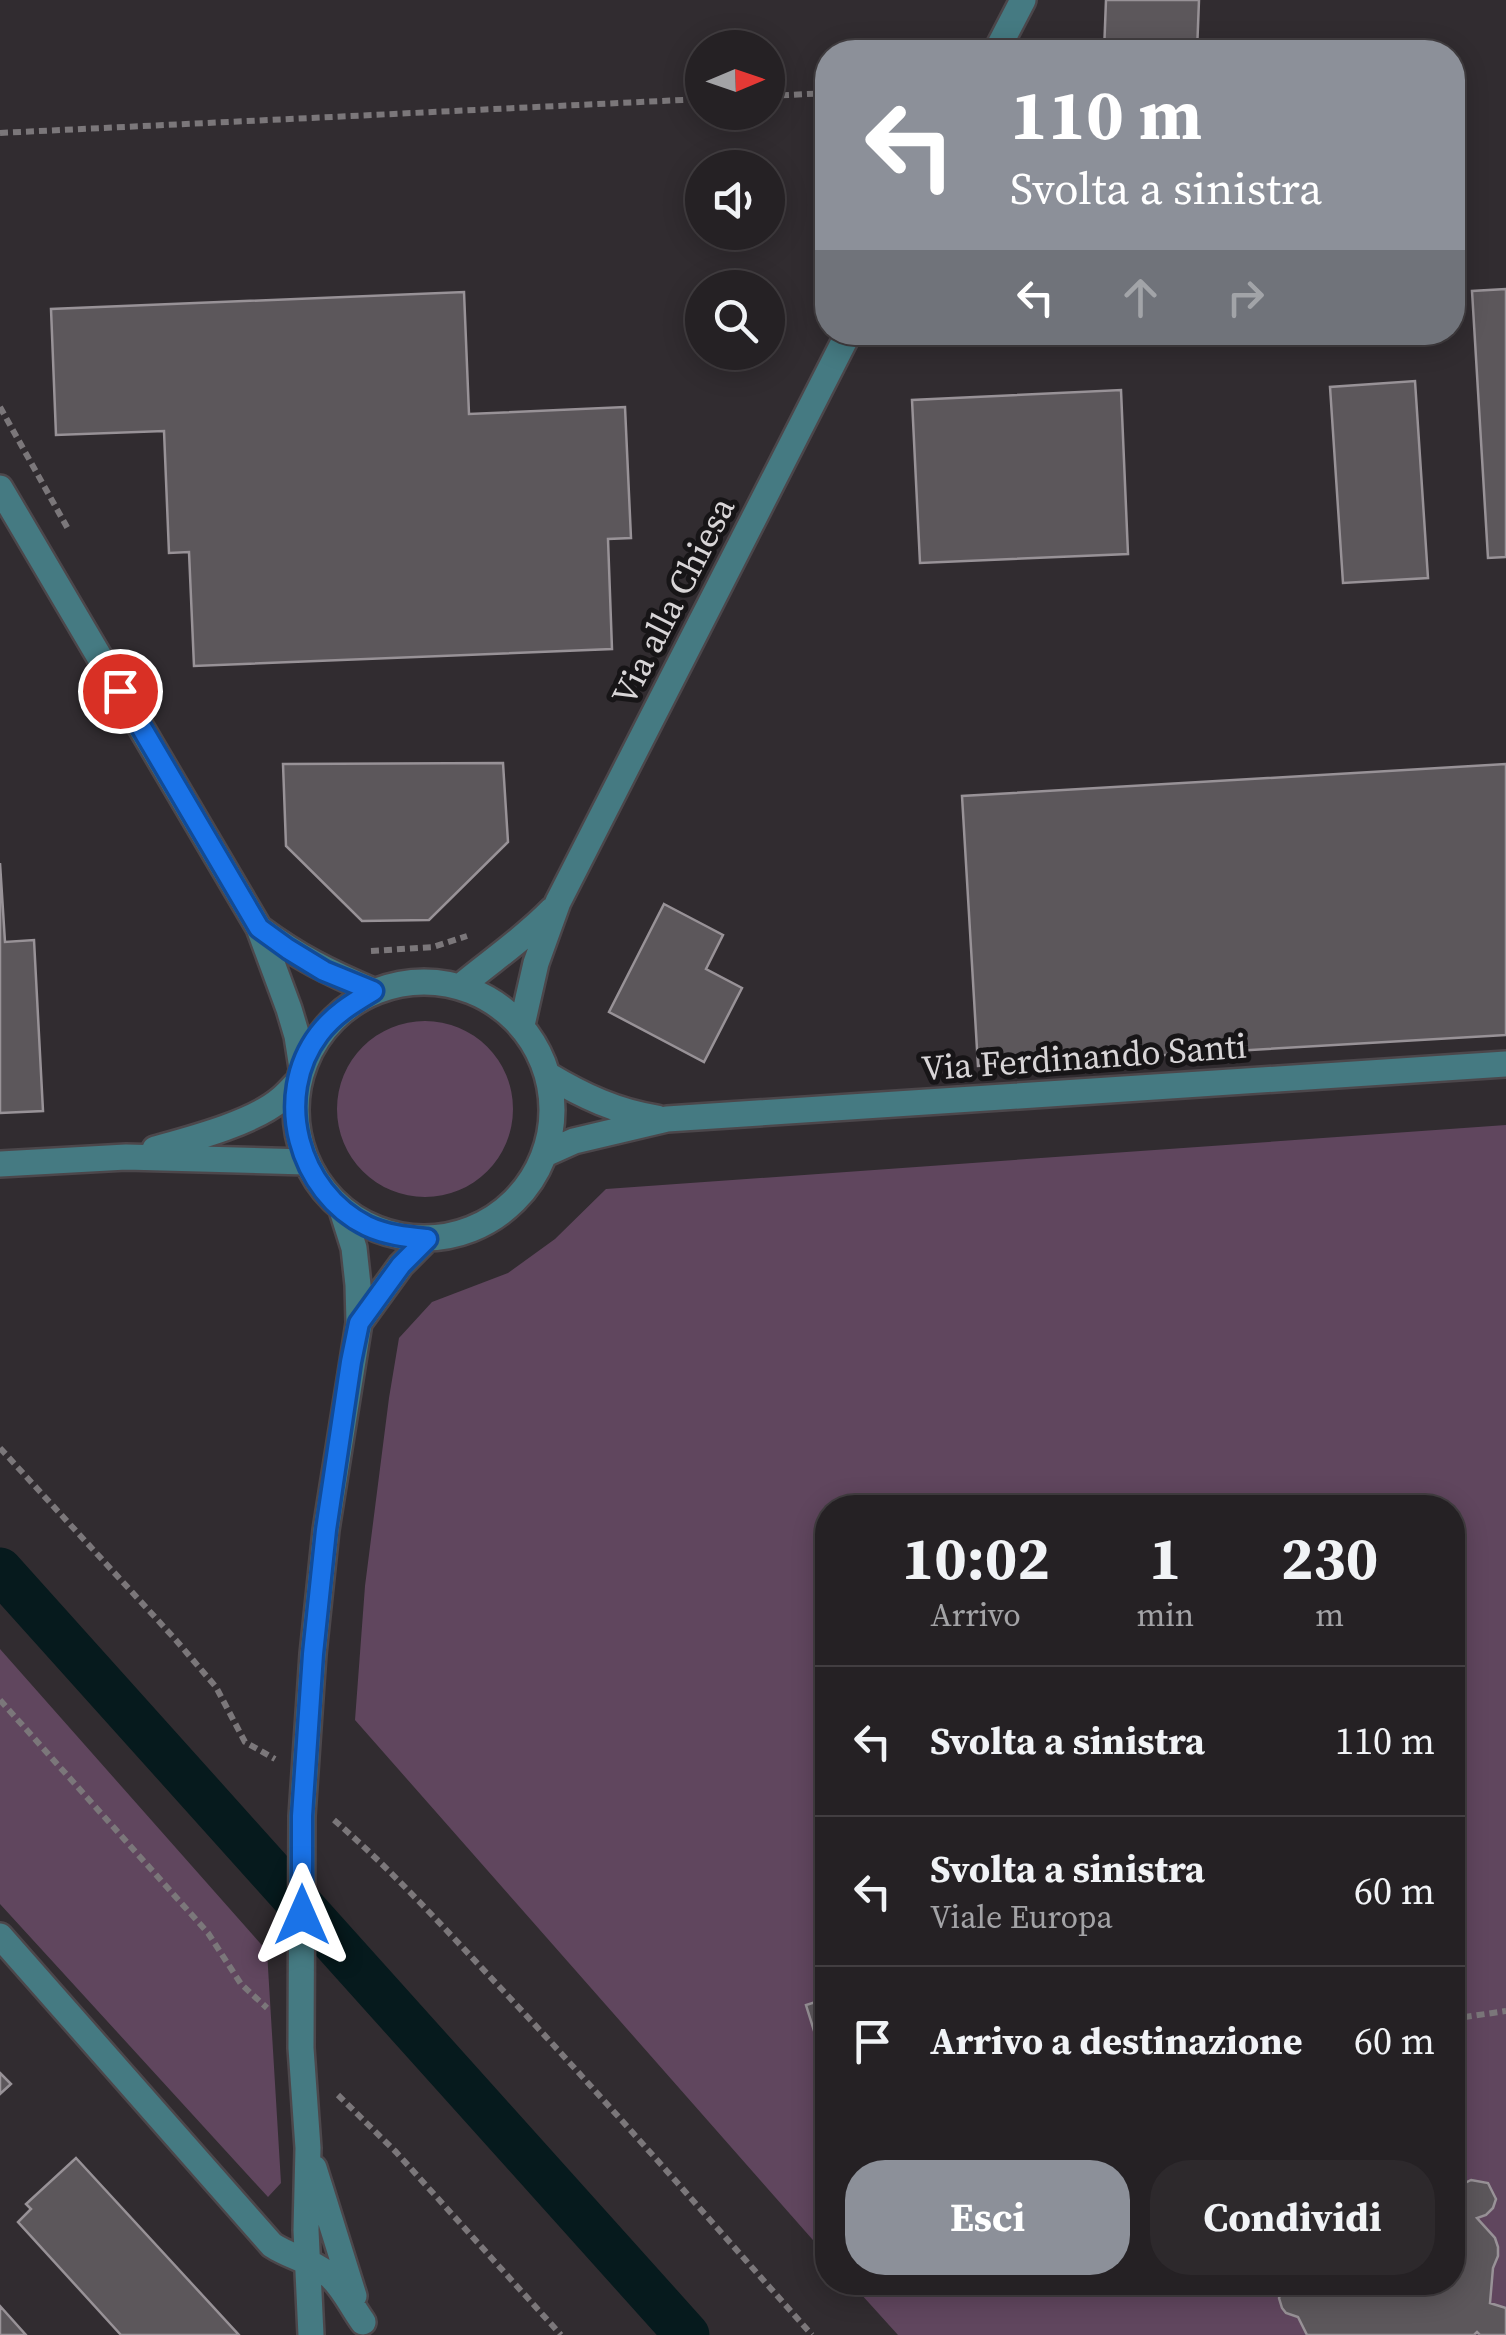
<!DOCTYPE html>
<html lang="it">
<style>
:root{--surface:#252124;--page:#2d292c;--text:#f1f3f6;--muted:#a3a3a6;--line:#423e41;--accent:#8c9099}
body{margin:0;font-family:"Source Serif 4",serif;background:var(--page);color:var(--text);height:100vh;display:flex;flex-direction:column;font-size:38px;white-space:nowrap}
*{box-sizing:border-box;margin:0}
p{font-size:32px;color:var(--muted)}
.icon{flex:none;width:55px;height:55px;fill:none;stroke:currentColor;stroke-width:2;stroke-linecap:round;stroke-linejoin:round}
.map{position:relative;flex:1;overflow:hidden}
.sheet{position:absolute;left:815px;top:1495px;width:650px;height:800px;display:flex;flex-direction:column;background:var(--surface);border-radius:40px;box-shadow:0 5px 25px #0003,0 0 0 2px var(--line)}
.sheet>*{flex:none}
.banner{position:absolute;left:815px;top:40px;width:650px;height:305px;border-radius:40px;box-shadow:0 5px 25px #0003,0 0 0 2px var(--line);background:#8c9099;color:#fff;overflow:hidden}
.needle{width:65px;rotate:88deg}
.controls{position:absolute;left:685px;top:30px;display:grid;gap:20px}
.controls a{display:grid;place-items:center;width:100px;height:100px;border-radius:50%;background:var(--surface);box-shadow:0 5px 25px #0003,0 0 0 2px var(--line);font-size:50px}
.pin{position:absolute;display:grid;place-items:center;width:85px;height:85px;color:#fff;margin:-42px;border:5px solid #fff;border-radius:50%;box-shadow:0 2px 10px #0007}
.me{position:absolute;width:110px;margin:-55px;rotate:0deg;stroke-linejoin:round;filter:drop-shadow(0 0 8px #0008)}
.turn{display:flex;align-items:center;gap:35px;height:210px;padding:0 30px;font-size:45px}
.turn .icon{width:130px;height:130px;stroke-width:2.5}
.turn b{display:block;font-size:70px;line-height:85px}
.lanes{display:flex;align-items:center;height:95px;padding:0 30px;background:#0003;justify-content:center;gap:50px;direction:ltr}
.lanes .off{opacity:.35}
.eta{display:flex;justify-content:space-evenly;align-items:center;height:170px;text-align:center}
.eta b{font-size:60px;font-weight:700;line-height:70px}
.cta{display:flex;gap:20px;margin-top:auto;padding:20px 30px}
.cta a{flex:1;height:115px;border-radius:40px;background:var(--accent);color:#fff;font-size:40px;font-weight:700;line-height:115px;text-align:center}
.cta a+a{background:var(--page);color:var(--text)}
ul{padding:0;list-style:none}
li{display:flex;align-items:center;gap:30px;height:150px;padding:0 30px;border-top:2px solid var(--line)}
li div{flex:1}
li b{display:block;font-size:38px}
li em{font-style:normal}
.map>svg:first-child{display:block}
.green{fill:#60465e}
.lines{fill:none;stroke-linecap:round;stroke-linejoin:round}
.canal{stroke:#061a1d;stroke-width:45}
.building{fill:#5c575b;stroke:#989297;stroke-width:2.5}
.minor-casing{stroke:#4c474b;stroke-width:30}
.path{stroke:#7b777a;stroke-width:6;stroke-dasharray:8 5;stroke-linecap:butt}
.minor{stroke:#457a82;stroke-width:25}
.route-casing{stroke:#114b97;stroke-width:25}
.route{stroke:#1a73e8;stroke-width:18}
.labels{text-anchor:middle;dominant-baseline:central;stroke-width:10;stroke-linejoin:round;paint-order:stroke}
.street-label{font-size:35px;fill:#d8d5d7;stroke:#171517}
</style>
<div class="map">
<svg width="1506" height="2335" viewBox="0 0 1506 2335">
<rect width="100%" height="100%" fill="#312c30"/>
<path class="green" d="M337 1109a88 88 0 1 1 176 0a88 88 0 1 1-176 0Z
M1506 1125V2335H898L851 2283 1452 2282V1508H828L827 2256 355 1720 365 1586 389 1398 399 1338 432 1302 508 1273 555 1239 606 1189Z
M0 1649 267 1951 281 2183 268 2197 0 1904Z"/>
<g class="lines">
<path class="canal" d="M0 1570 687 2335"/>
</g>
<path class="building" d="M1106 0H1199L1197 52H1104Z
M1506 289V557L1488 558 1472 291Z
M464 292 469 414 625 407 631 538 608 539 612 649 194 666 189 552 169 553 164 431 56 435 51 309Z
M1415 381 1428 578 1343 583 1330 387Z
M1121 390 1128 554 920 563 912 400Z
M503 763 508 842 429 920 362 921 286 846 283 764Z
M1506 764V1035L978 1066 962 796Z
M0 863 5 942 34 940 43 1111 0 1113Z
M664 904 723 935 706 969 742 988 704 1062 609 1012Z
M828 1998V2076L806 2005Z
M0 2073 11 2084 0 2094Z
M76 2158 239 2335H121L18 2222 31 2209 26 2204Z
M1471 2180 1488 2183 1496 2199 1493 2208 1486 2215 1477 2218 1495 2238 1498 2247V2256L1493 2268 1490 2303 1506 2308V2335H1480L1477 2332 1474 2335H1307L1298 2317 1286 2313 1282 2308 1279 2298 1285 2282H1452V2190L1457 2194 1463 2184Z
M0 2306 26 2335H0Z"/>
<g class="lines">
<g class="minor-casing">
<path id="minor" d="M996 52 1023 0
M0 488 259 928 289 1009 297 1036 302 1068
M259 928C298 957 328 972 373 991
M296 1110a128 128 0 1 1 256 0a128 128 0 1 1-256 0Z
M461 986C492 960 524 939 552 910
M522 1025 536 963 558 902 849 332
M548 1075C583 1096 617 1112 657 1118
M155 1149C191 1139 253 1123 281 1099 287 1094 293 1087 298 1082
M545 1154 574 1141 667 1119 1506 1064
M0 1164 126 1157 306 1162
M359 1323 401 1265 427 1239
M0 1936 272 2245C290 2257 313 2261 330 2276 343 2287 352 2307 363 2322
M314 2168 354 2296
M311 2335 306 2230 308 2148 301 2048 302 1816 313 1654 326 1530 359 1323 358 1285 354 1248 342 1210"/>
</g>
<path class="path" d="M768 96 828 93
M0 133 702 99
M0 407 68 529
M371 951 433 947 467 936
M0 1448 175 1639 216 1687 245 1742 275 1759
M0 1700 208 1933 241 1984 267 2008
M334 1820C392 1870 443 1927 496 1983 604 2098 707 2217 812 2335
M1452 2023 1465 2017 1506 2011
M338 2095 396 2152 561 2335"/>
<use href="#minor" class="minor"/>
</g>
<g class="lines">
<g class="route-casing">
<path id="route" d="M120 691 259 928 288 949 324 971 373 991C353 1003 334 1014 319 1034 272 1096 298 1192 367 1226 386 1235 407 1237 427 1239L401 1265 359 1323 351 1362 326 1530 313 1654 302 1816V1915"/>
</g>
<use href="#route" class="route"/>
</g>
<g class="labels">
<g class="street-label">
<text transform="translate(673 601) rotate(-63)">Via alla Chiesa</text>
<text transform="translate(1084 1057) rotate(-4)">Via Ferdinando Santi</text>
</g>
</g>
</svg>
<div class="controls">
<a><svg class="needle" viewBox="-14 -14 28 28"><path d="M0-13l5 13h-10z" fill="#e53935"/><path d="M0 13l5-13h-10z" fill="#a3a3a6"/></svg></a>
<a><svg class="icon" aria-label="sound" viewBox="0 0 24 24"><path d="M4 9h4l5-4v14l-5-4H4zM17 9q2 3 0 6"/></svg></a>
<a><svg class="icon" aria-label="search" viewBox="0 0 24 24"><circle cx="10" cy="10" r="6"/><path d="M15 15l6 6"/></svg></a>
</div>
<div class="pin" style="left:120px;top:691px;background:#d93025"><svg class="icon" aria-label="arrive" viewBox="0 0 24 24"><path d="M6 21V4h12l-3 4 3 4H6"/></svg></div>
<svg class="me" style="left:302px;top:1915px" viewBox="-20 -20 40 40"><path d="M0-17L14 15 0 8-14 15z" fill="#1a73e8" stroke="#fff" stroke-width="4"/></svg>
<div class="banner">
<div class="turn"><svg class="icon" aria-label="left" viewBox="0 0 24 24"><path d="M17 20v-9H6M10 6l-5 5 5 5"/></svg><div><b>110 m</b>Svolta a sinistra</div></div>
<div class="lanes"><svg class="icon" aria-label="left" viewBox="0 0 24 24"><path d="M17 20v-9H6M10 6l-5 5 5 5"/></svg><svg class="icon off" aria-label="ahead" viewBox="0 0 24 24"><path d="M12 20V5M6 11l6-6 6 6"/></svg><svg class="icon off" aria-label="right" viewBox="0 0 24 24"><path d="M7 20v-9h11M14 6l5 5-5 5"/></svg></div>
</div>
<section class="sheet">
<div class="eta">
<div><b>10:02</b><p>Arrivo</p></div>
<div><b>1</b><p>min</p></div>
<div><b>230</b><p>m</p></div>
</div>
<ul>
<li><svg class="icon" aria-label="left" viewBox="0 0 24 24"><path d="M17 20v-9H6M10 6l-5 5 5 5"/></svg><div><b>Svolta a sinistra</b></div><em>110 m</em></li>
<li><svg class="icon" aria-label="left" viewBox="0 0 24 24"><path d="M17 20v-9H6M10 6l-5 5 5 5"/></svg><div><b>Svolta a sinistra</b><p>Viale Europa</p></div><em>60 m</em></li>
<li><svg class="icon" aria-label="arrive" viewBox="0 0 24 24"><path d="M6 21V4h12l-3 4 3 4H6"/></svg><div><b>Arrivo a destinazione</b></div><em>60 m</em></li>
</ul>
<div class="cta"><a>Esci</a><a>Condividi</a></div>
</section>
</div>
